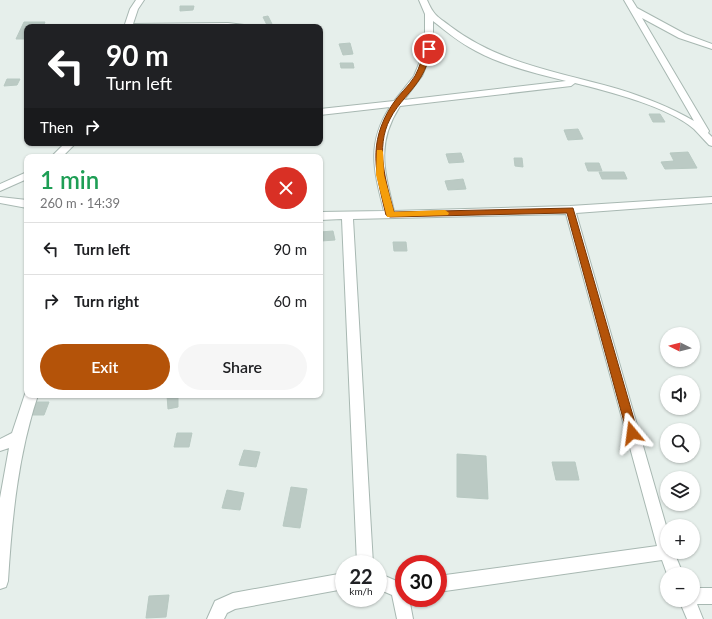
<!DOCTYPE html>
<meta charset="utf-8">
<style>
:root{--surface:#fff;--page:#f6f6f6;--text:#202124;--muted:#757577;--line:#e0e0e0;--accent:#b45309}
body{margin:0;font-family:Lato,sans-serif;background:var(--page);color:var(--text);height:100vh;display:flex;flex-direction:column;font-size:15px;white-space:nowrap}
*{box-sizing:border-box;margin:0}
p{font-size:13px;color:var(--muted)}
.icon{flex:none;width:22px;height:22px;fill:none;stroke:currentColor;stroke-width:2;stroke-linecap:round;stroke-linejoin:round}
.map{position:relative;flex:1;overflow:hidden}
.details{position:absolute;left:24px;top:154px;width:299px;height:244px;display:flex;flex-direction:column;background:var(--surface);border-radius:8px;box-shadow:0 1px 3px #0004}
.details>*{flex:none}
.guide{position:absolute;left:24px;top:24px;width:299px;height:122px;border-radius:8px;box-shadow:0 1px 3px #0004;background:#202124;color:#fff;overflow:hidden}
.needle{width:26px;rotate:276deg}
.buttons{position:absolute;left:660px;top:327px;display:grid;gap:8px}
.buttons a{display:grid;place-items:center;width:40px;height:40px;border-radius:50%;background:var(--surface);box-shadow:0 1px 3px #0004;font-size:20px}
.speed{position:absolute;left:335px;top:555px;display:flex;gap:8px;font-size:20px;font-weight:700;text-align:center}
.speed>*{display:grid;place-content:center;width:52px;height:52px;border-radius:50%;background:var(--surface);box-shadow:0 1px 3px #0004;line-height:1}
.speed small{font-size:10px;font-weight:400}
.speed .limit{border:6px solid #d22;background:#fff;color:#111}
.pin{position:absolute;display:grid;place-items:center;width:34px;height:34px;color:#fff;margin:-17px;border:2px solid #fff;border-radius:50%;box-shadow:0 1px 4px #0007}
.me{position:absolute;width:44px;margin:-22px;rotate:344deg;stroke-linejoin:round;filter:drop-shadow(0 0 3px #0008)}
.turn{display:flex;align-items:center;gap:14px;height:84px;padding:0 16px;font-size:18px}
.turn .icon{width:52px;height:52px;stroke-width:2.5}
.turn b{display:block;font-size:28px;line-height:34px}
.then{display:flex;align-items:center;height:38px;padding:0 16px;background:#0003;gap:8px;font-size:15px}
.round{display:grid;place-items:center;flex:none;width:42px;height:42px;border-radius:21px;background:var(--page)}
.headline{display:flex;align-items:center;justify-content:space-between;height:68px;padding:0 16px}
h1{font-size:24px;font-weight:600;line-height:30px;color:#1e9e55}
.primary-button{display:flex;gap:8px;margin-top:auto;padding:8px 16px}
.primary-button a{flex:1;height:46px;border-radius:24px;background:var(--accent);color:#fff;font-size:16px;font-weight:600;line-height:46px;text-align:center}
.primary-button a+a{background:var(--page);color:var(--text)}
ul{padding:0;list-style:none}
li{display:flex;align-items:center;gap:12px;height:52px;padding:0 16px;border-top:1px solid var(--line)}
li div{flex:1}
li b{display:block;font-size:15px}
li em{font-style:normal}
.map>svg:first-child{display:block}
.building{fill:#bbcac4;stroke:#b8c9c2}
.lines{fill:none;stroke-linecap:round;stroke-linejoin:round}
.minor-casing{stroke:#a8b8b2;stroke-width:2}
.minor{fill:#fff;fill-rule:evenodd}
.route{fill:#b45309;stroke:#753606}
.slow{fill:#f59e0b}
</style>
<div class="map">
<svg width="712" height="619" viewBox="0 0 712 619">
<rect width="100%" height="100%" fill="#e6efeb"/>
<path class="building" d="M180 6H194L193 10 180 11Z
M268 16 272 24 267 25 263 17Z
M24 22H45L43 27H27V39H16Z
M350 43 353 54 343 55 339 44Z
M340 63H353L354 68H341Z
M7 79H20L17 85 4 86Z
M649 114H660L665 122H653Z
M578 129 583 139 568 140 564 130Z
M688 152 697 168 665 169 661 162 674 161 670 153Z
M461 153 464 162 449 163 446 154Z
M514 158H522L523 167 515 166Z
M585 163H599L602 171H588Z
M599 172H624L627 179H602Z
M463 179 466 189 448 190 445 181Z
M333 231 335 240 321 241 320 232Z
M393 242H406L407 251H394Z
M167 395H178V407L168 409Z
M32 402H49L44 415H27Z
M177 433H192L189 447H174Z
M244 450 260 452 256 467 239 465Z
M457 454 486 456 488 499 457 497Z
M552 462H575L579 480H556Z
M291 487 307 489 300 528 283 526Z
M227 490 244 493 240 510 222 508Z
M169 595 166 617 146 618 149 596Z"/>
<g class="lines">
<g class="minor-casing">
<path id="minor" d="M136 0H144L138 9 133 24 228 23 244 25 245 27H124L130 9Z
M419 0H427C434 16 437 16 450 26 500 64 559 72 618 89 644 97 670 107 694 121L624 0H632L637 8 685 34 712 44V49L679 38 642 18 709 131 708 133 712 137V146L709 145C704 140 699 134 694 129 667 106 610 92 575 83L571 86 400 106C376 144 384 169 394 211L570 206 712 197V203L576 213 667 529V552H674L683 574H667L662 560 438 592V576L657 546 566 214 353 219 373 564H357L342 219 320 220V212L384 211C374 171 366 144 390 107L320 115V109L394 101 414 76 425 49V14ZM433 21C447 32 460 43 476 51 504 66 535 73 566 81L404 100 422 76 433 49Z
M65 143H76L62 157H51Z
M27 172V179L0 191V184Z
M0 197 27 200V208L0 203Z
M26 391 27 395H38C18 455 12 517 8 581L6 587 0 589V498L9 448 0 451V439L12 433Z
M344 573V589L235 609 227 613 224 619H207L215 601 233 593Z
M378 573 399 582 404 581V598H409L413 619H397L392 595 378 589Z
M693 588H712V604H697L703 619H687L679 600H693Z"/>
</g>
<use href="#minor" class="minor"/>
</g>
<path class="route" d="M427 47 432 49C429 58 426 69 421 77 412 92 398 103 390 119 375 148 386 182 394 212L573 208 638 433 636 436 632 437 629 436 627 433 567 213 390 217 386 215C376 173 367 144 392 105 398 95 409 86 415 76 420 67 422 56 427 47Z"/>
<path class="slow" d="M377 150H382L383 152 384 175 394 212 445 210 449 213 448 215 387 217 376 175Z"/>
</svg>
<div class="buttons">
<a><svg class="needle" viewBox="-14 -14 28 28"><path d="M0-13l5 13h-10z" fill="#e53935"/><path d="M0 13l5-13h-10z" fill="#757577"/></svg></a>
<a><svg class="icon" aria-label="sound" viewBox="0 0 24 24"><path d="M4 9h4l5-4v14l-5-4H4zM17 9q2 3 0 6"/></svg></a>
<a><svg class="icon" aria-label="search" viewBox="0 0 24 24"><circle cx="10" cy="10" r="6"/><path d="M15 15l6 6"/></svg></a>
<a><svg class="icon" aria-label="layers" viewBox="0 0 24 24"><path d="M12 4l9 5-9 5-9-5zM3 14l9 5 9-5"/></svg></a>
<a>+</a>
<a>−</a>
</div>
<div class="speed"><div>22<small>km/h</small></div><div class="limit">30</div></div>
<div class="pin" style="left:429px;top:49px;background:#d93025"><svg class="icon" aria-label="arrive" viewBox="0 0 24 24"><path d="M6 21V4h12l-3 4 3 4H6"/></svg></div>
<svg class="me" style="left:632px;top:433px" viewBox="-20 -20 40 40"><path d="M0-17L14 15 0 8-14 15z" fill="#b45309" stroke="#fff" stroke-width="4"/></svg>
<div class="guide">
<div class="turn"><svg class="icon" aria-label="left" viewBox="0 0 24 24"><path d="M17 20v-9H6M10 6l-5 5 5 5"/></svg><div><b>90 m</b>Turn left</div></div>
<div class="then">Then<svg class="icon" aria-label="right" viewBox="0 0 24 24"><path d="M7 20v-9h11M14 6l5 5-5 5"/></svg></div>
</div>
<section class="details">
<div class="headline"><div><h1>1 min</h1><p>260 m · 14:39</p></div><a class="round" style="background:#d93025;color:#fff"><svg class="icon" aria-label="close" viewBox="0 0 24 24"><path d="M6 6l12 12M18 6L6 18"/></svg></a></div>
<ul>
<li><svg class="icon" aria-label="left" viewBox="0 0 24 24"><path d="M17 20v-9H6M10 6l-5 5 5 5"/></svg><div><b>Turn left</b></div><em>90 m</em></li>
<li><svg class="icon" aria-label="right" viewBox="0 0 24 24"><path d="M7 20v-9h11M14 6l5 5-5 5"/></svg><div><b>Turn right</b></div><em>60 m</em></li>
</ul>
<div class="primary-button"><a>Exit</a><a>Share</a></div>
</section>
</div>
